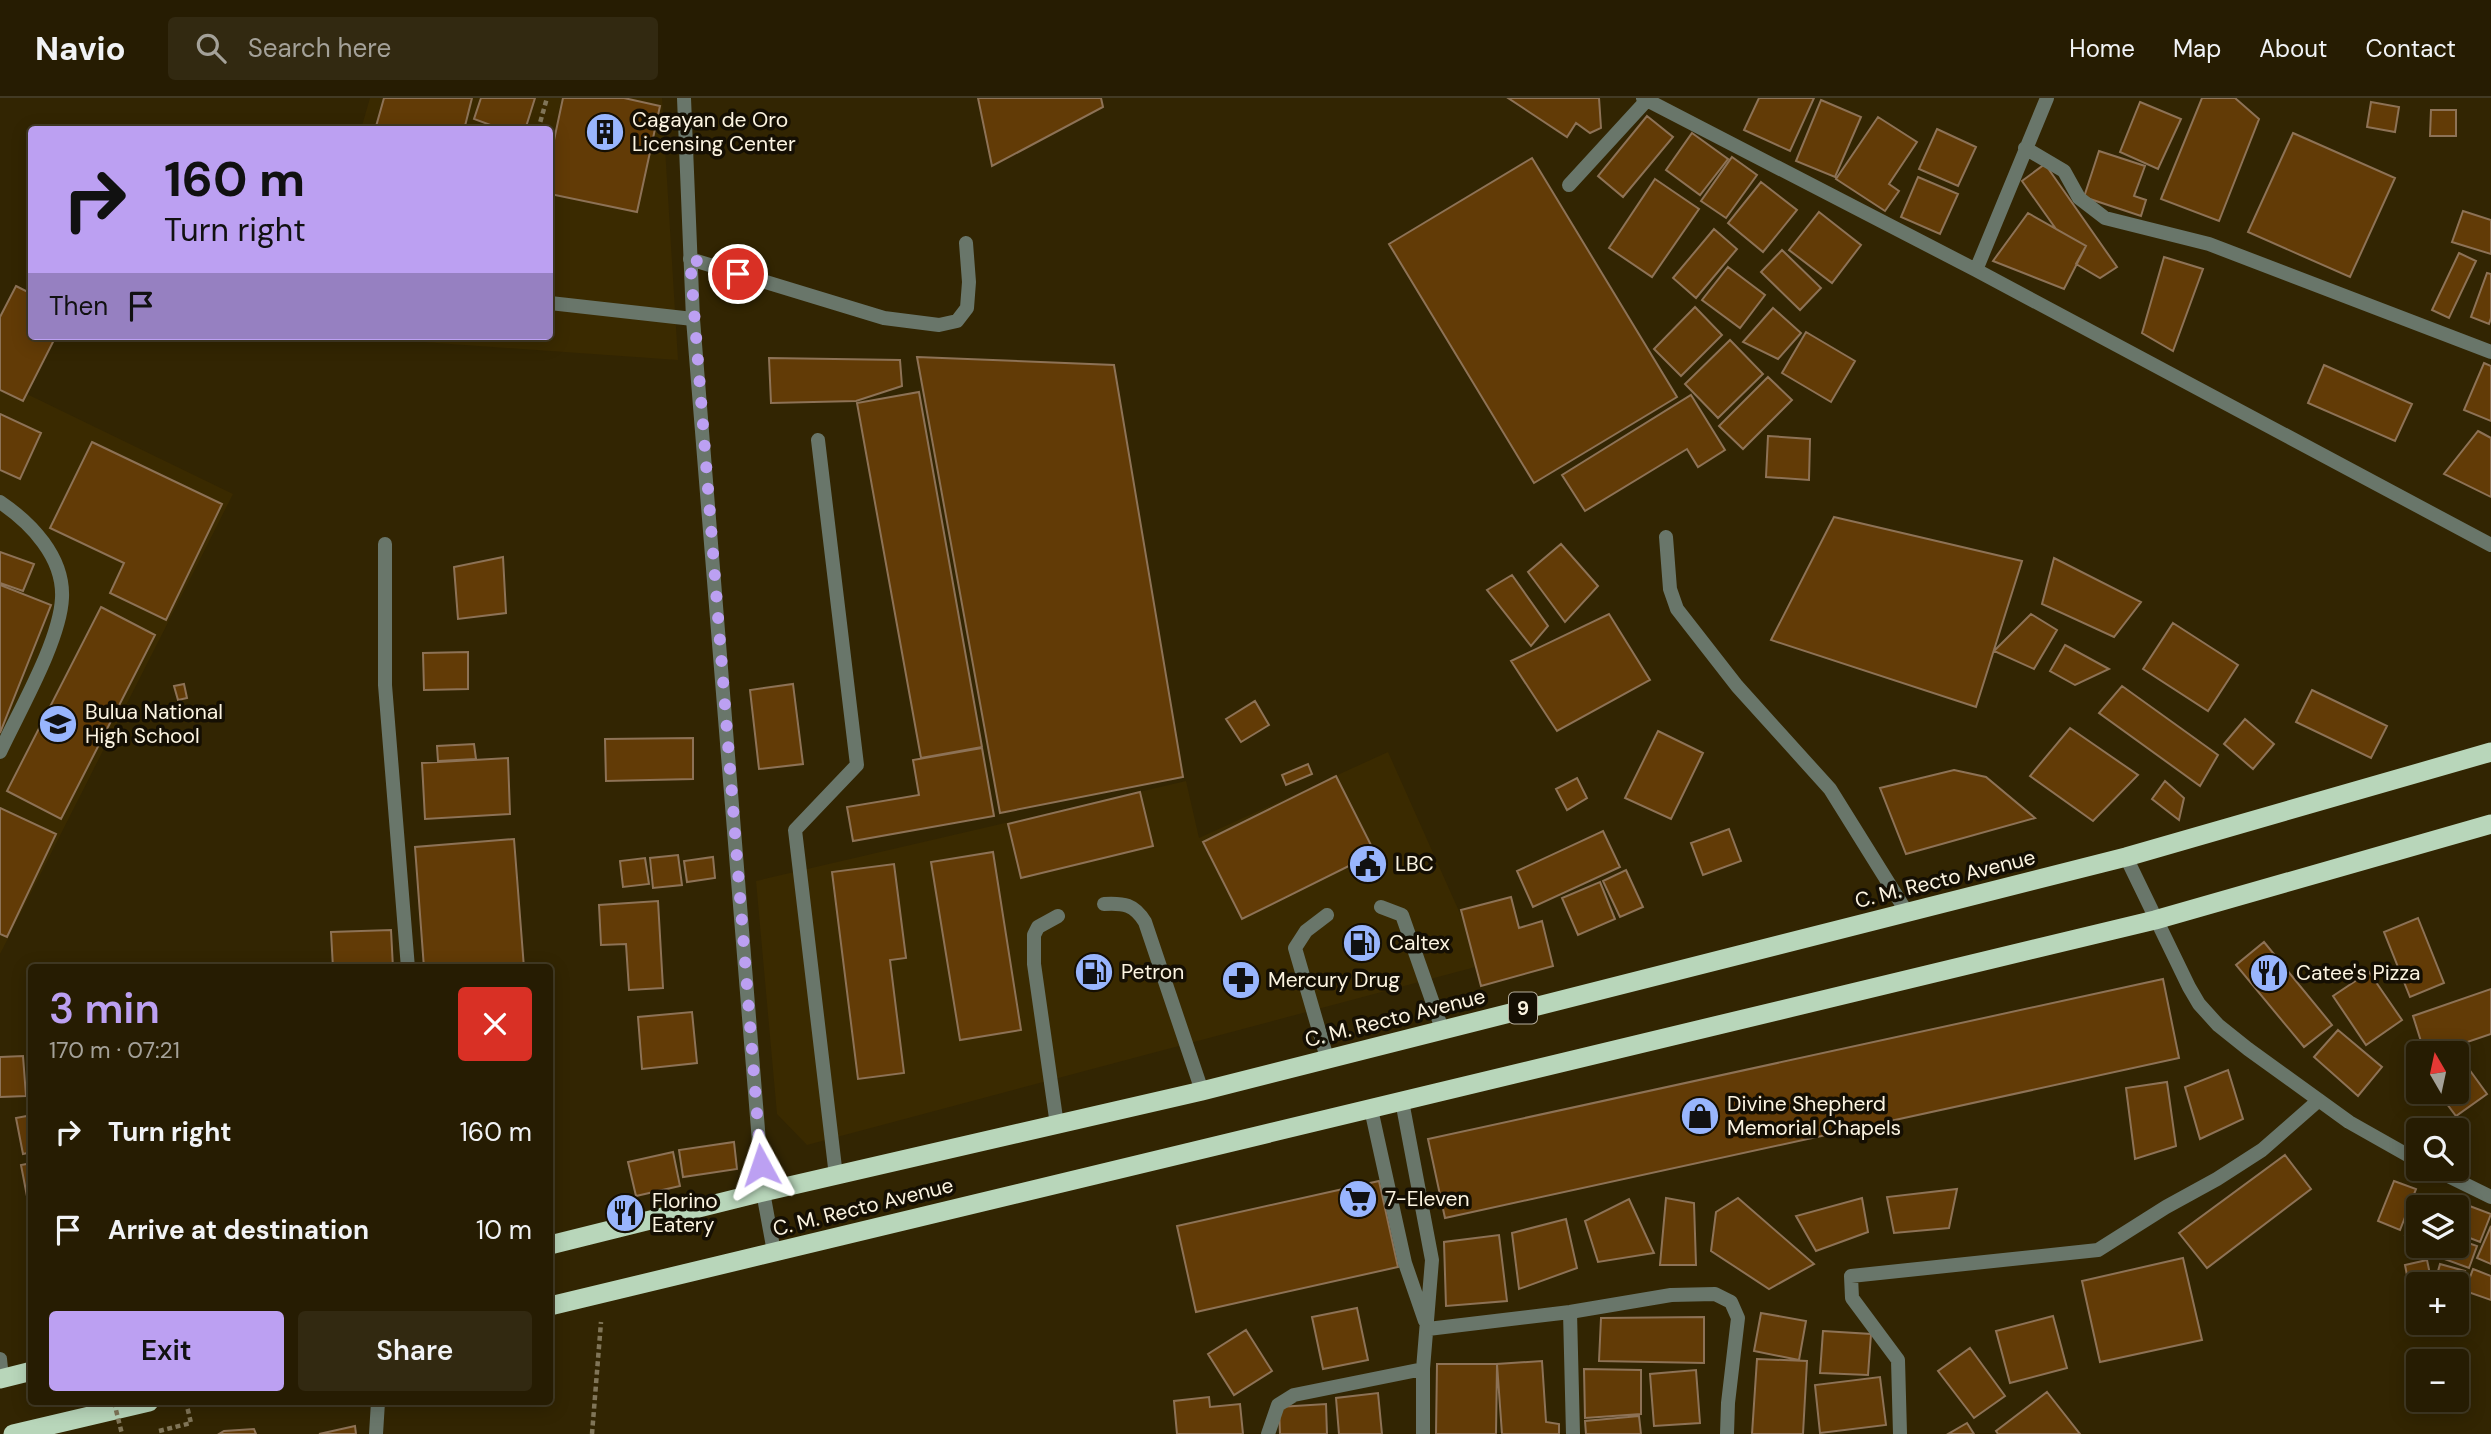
<!DOCTYPE html>
<meta charset="utf-8">
<style>
:root{--surface:#261c02;--page:#322911;--text:#f1f3f6;--muted:#a4a199;--line:#423a24;--accent:#bca0f2}
body{margin:0;font-family:"DM Sans",sans-serif;background:var(--page);color:var(--text);height:100vh;display:flex;flex-direction:column;font-size:26px;white-space:nowrap}
*{box-sizing:border-box;margin:0}
p{font-size:23px;color:var(--muted)}
.icon{flex:none;width:38px;height:38px;fill:none;stroke:currentColor;stroke-width:2;stroke-linecap:round;stroke-linejoin:round}
.map{position:relative;flex:1;overflow:hidden}
.drawer{position:absolute;left:28px;top:866px;width:525px;height:441px;display:flex;flex-direction:column;background:var(--surface);border-radius:7px;box-shadow:0 4px 18px #0003,0 0 0 2px var(--line)}
.drawer>*{flex:none}
.banner{position:absolute;left:28px;top:28px;width:525px;height:214px;border-radius:7px;box-shadow:0 4px 18px #0003,0 0 0 2px var(--line);background:#bca0f2;color:#111;overflow:hidden}
.needle{width:46px;rotate:351deg}
.fabs{position:absolute;left:2406px;top:943px;display:grid;gap:14px}
.fabs a{display:grid;place-items:center;width:63px;height:63px;border-radius:7px;background:var(--surface);box-shadow:0 4px 18px #0003,0 0 0 2px var(--line);font-size:35px}
.pin{position:absolute;display:grid;place-items:center;width:60px;height:60px;color:#fff;margin:-30px;border:4px solid #fff;border-radius:50%;box-shadow:0 2px 7px #0007}
.me{position:absolute;width:77px;margin:-38px;rotate:355deg;stroke-linejoin:round;filter:drop-shadow(0 0 5px #0008)}
.turn{display:flex;align-items:center;gap:24px;height:147px;padding:0 21px;font-size:32px}
.turn .icon{width:91px;height:91px;stroke-width:2.5}
.turn b{display:block;font-size:49px;line-height:60px}
.then{display:flex;align-items:center;height:66px;padding:0 21px;background:#0003;gap:14px;font-size:26px}
.round{display:grid;place-items:center;flex:none;width:74px;height:74px;border-radius:7px;background:var(--page)}
.headline{display:flex;align-items:center;justify-content:space-between;height:119px;padding:0 21px}
h1{font-size:42px;font-weight:600;line-height:52px;color:var(--accent)}
.button{display:flex;gap:14px;margin-top:auto;padding:14px 21px}
.button a{flex:1;height:80px;border-radius:7px;background:var(--accent);color:#111;font-size:28px;font-weight:600;line-height:80px;text-align:center}
.button a+a{background:var(--page);color:var(--text)}
ul{padding:0;list-style:none}
li{display:flex;align-items:center;gap:21px;height:98px;padding:0 21px}
li div{flex:1}
li b{display:block;font-size:26px}
li em{font-style:normal}
header{display:flex;align-items:center;gap:42px;box-sizing:border-box;height:98px;padding:0 35px;background:var(--surface);border-bottom:2px solid var(--line)}
header strong{font-size:33px}
nav{display:flex;gap:38px;margin-inline-start:auto;font-size:24px}
.search{width:490px;height:63px;background:var(--page);display:flex;align-items:center;gap:18px;box-sizing:border-box;padding:0 24px;border-radius:7px;color:var(--muted);font-size:26px}
.map>svg:first-child{display:block}
.built{fill:#3a2a00}
.building{fill:#623b06;stroke:#8d7256;stroke-width:2}
.lines{fill:none;stroke-linecap:round;stroke-linejoin:round}
.path{stroke:#807558;stroke-width:4.5;stroke-dasharray:5 3.5;stroke-linecap:butt}
.service{stroke:#69766a;stroke-width:14}
.minor{stroke:#69766a;stroke-width:14}
.trunk{stroke:#b8d6ba;stroke-width:19}
.path-bridge{stroke:#807558;stroke-width:4.5;stroke-dasharray:5 3.5;stroke-linecap:butt}
.route{stroke:#bca0f2;stroke-width:12;stroke-dasharray:0 21.6}
.labels{text-anchor:middle;dominant-baseline:central;stroke-width:7;stroke-linejoin:round;paint-order:stroke}
.shield{fill:#150f03;stroke:#b7af9e;stroke-width:2}
.shield-label{font-size:19px;font-weight:bold;fill:#fcf4e1}
.poi-label{font-size:21px;fill:#fcf4e1;stroke:#150f03;text-anchor:start}
.street-label{font-size:21px;fill:#fcf4e1;stroke:#150f03}
</style>
<header>
<strong>Navio</strong>
<div class="search"><svg class="icon" aria-label="search" viewBox="0 0 24 24"><circle cx="10" cy="10" r="6"/><path d="M15 15l6 6"/></svg>Search here</div>
<nav><a>Home</a><a>Map</a><a>About</a><a>Contact</a></nav>
</header>
<div class="map">
<svg width="2491" height="1336" viewBox="0 0 2491 1336">
<rect width="100%" height="100%" fill="#322502"/>
<path class="built" d="M370 0H662L678 262 338 238H550V32L361 31Z
M0 283 233 396 0 856Z
M1388 654 1483 867 807 1047 777 1016 756 783 1186 683 1199 740Z"/>
<path class="building" d="M384 0H472L464 32H375Z
M481 0H535L525 32H504L474 21Z
M563 0H624L660 8 637 114 550 96V61Z
M978 0H1101L1103 9 992 68Z
M1508 0H1599L1601 30 1590 35 1576 25 1567 39Z
M1759 0H1814L1790 53 1744 32Z
M2202 0H2235L2259 21 2219 123 2161 101Z
M1821 2 1861 19 1835 79 1796 63Z
M2140 4 2181 21 2158 71 2120 54Z
M2371 4 2399 9 2395 34 2367 29Z
M2431 12H2456V38H2430Z
M1647 18 1673 39 1623 99 1598 78Z
M1878 19 1917 44 1889 86 1899 93 1885 113 1836 81Z
M1937 31 1976 49 1958 88 1919 71Z
M1692 35 1728 61 1700 97 1666 72Z
M2293 35 2395 80 2350 179 2248 134Z
M2099 53 2145 68 2134 98 2146 102 2141 118 2084 99Z
M1732 59 1757 77 1726 120 1701 103Z
M1532 60 1677 299 1534 385 1389 146Z
M2045 66 2117 169 2100 180 2076 166 2086 148 2056 131 2022 83Z
M1918 79 1958 96 1940 136 1901 119Z
M1655 81 1699 111 1652 179 1609 150Z
M1761 84 1797 112 1763 154 1728 125Z
M2463 113 2491 122V156L2452 144Z
M1819 114 1861 147 1832 185 1789 152Z
M2028 115 2086 148 2064 191 1993 163Z
M1714 131 1737 151 1696 200 1673 180Z
M1782 152 1821 190 1800 212 1761 174Z
M2459 155 2476 163 2449 220 2432 212Z
M2164 159 2203 171 2173 253 2142 235Z
M1728 169 1765 197 1740 230 1702 202Z
M2487 175 2491 176V220L2489 226 2471 219Z
M16 188 32 196V238H56L23 303 0 292V219Z
M1695 209 1722 237 1681 278 1654 251Z
M1773 210 1801 235 1778 261 1743 244Z
M1806 234 1855 263 1831 304 1782 275Z
M1730 242 1763 276 1718 320 1685 286Z
M917 259 1114 267 1183 679 1000 715Z
M769 260 900 262 902 288 856 303 771 305Z
M2484 265 2491 268V323L2464 312Z
M2324 267 2412 306 2395 343 2308 305Z
M1768 279 1792 302 1743 351 1719 328Z
M919 294 982 649 921 660 857 305Z
M1691 297 1725 352 1698 369 1687 351 1585 413 1562 377Z
M0 316 41 335 20 381 0 372Z
M2478 333 2491 340V399L2444 376Z
M1768 338 1810 341 1809 382 1766 379Z
M92 344 222 406 166 522 110 495 124 465 50 430Z
M1834 419 2022 463 1976 609 1771 542Z
M1561 446 1598 488 1565 524 1528 474Z
M0 454 34 466 23 493 0 485Z
M503 459 506 515 458 521 454 469Z
M2054 460 2141 504 2114 539 2042 506Z
M1512 477 1548 528 1531 548 1487 492Z
M0 487 51 507 0 635Z
M101 509 155 537 61 721 7 693Z
M1609 516 1650 582 1557 633 1511 563Z
M2031 516 2057 532 2034 571 1994 553Z
M2173 525 2238 567 2208 613 2143 571Z
M2065 547 2109 571 2075 587 2050 573Z
M468 554V591L424 592 423 555Z
M184 586 187 600 178 602 174 588Z
M793 586 803 666 759 671 750 592Z
M2122 588 2218 657 2200 688 2099 615Z
M2312 592 2387 628 2371 660 2296 624Z
M1255 603 1269 627 1241 644 1226 621Z
M2245 621 2274 646 2253 671 2224 646Z
M2070 630 2138 677 2093 723 2030 678Z
M1658 633 1703 655 1671 721 1625 700Z
M693 640V681L606 683 605 641Z
M474 646 476 661 438 663 437 648Z
M982 650 994 718 853 743 847 709 919 697 913 662Z
M508 660 510 716 425 721 422 665Z
M1308 666 1312 676 1286 687 1282 677Z
M1954 672 1986 679 2035 720 1906 756 1880 690Z
M1336 678 1375 755 1242 821 1203 744Z
M1577 680 1587 700 1567 712 1556 691Z
M2165 683 2184 700 2179 722 2152 701Z
M1140 694 1153 748 1021 780 1008 726Z
M0 710 56 736 7 839 0 836Z
M1729 731 1741 763 1703 777 1691 745Z
M1603 733 1620 769 1533 809 1517 773Z
M514 741 524 870H424L415 749Z
M993 754 1021 932 960 942 931 764Z
M678 757 682 787 653 790 650 760Z
M713 759 715 780 687 784 684 763Z
M645 760 649 786 623 789 620 763Z
M894 766 906 860 890 862 904 975 858 981 832 774Z
M1626 772 1643 809 1620 819 1603 783Z
M1600 784 1615 821 1578 837 1562 800Z
M1511 799 1519 830 1542 823 1553 868 1481 888 1461 812Z
M658 803 663 890 629 892 626 846 601 847 599 807Z
M2418 820 2444 885 2410 899 2384 834Z
M391 832 393 870H333L331 834Z
M2264 844 2332 927 2304 949 2236 867Z
M2369 874 2402 922 2366 947 2333 898Z
M2163 881 2179 960 1445 1120 1428 1041Z
M2491 891V936L2432 956H2425L2413 918Z
M692 914 697 965 642 971 638 919Z
M2338 932 2382 969 2358 998 2314 959Z
M23 958 26 998 0 999V959Z
M2466 967 2487 996 2456 1018 2438 994H2457V973Z
M2228 972 2243 1021 2200 1041 2185 989Z
M2167 984 2176 1048 2135 1061 2126 990Z
M32 1017V1054L23 1056 16 1020Z
M734 1044 737 1071 683 1079 679 1052Z
M673 1054 680 1088 636 1098 628 1064Z
M2285 1057 2311 1091 2207 1170 2179 1135Z
M32 1065V1114H30L21 1067Z
M1379 1083 1398 1169 1196 1214 1177 1128Z
M2394 1083 2416 1091 2400 1132 2378 1123Z
M1957 1091 1949 1130 1894 1135 1887 1099Z
M1666 1100 1694 1105 1696 1167H1660Z
M1738 1100 1814 1166 1769 1191 1711 1153 1716 1114Z
M1862 1100 1868 1134 1816 1153 1796 1118Z
M1629 1101 1654 1155 1598 1164 1585 1123Z
M2418 1101 2441 1110H2418V1142L2405 1137Z
M2459 1104 2491 1116 2480 1144 2457 1135V1110Z
M1566 1121 1577 1170 1519 1191 1512 1135Z
M2491 1128V1166L2477 1160Z
M1499 1137 1507 1203 1446 1208 1444 1144Z
M2457 1141 2477 1148 2469 1170 2436 1158 2440 1148H2457Z
M2183 1160 2202 1242 2100 1264 2082 1183Z
M2427 1162 2432 1186H2418V1191L2410 1193 2405 1167Z
M2440 1166 2465 1173 2460 1192 2457 1191V1186L2435 1184Z
M2473 1171 2491 1178V1202L2465 1193Z
M1357 1210 1368 1262 1323 1271 1312 1219Z
M1761 1215 1806 1223 1799 1262 1754 1253Z
M2053 1218 2067 1270 2010 1285 1996 1233Z
M1704 1219V1265L1599 1263 1601 1220Z
M1246 1232 1272 1273 1234 1297 1208 1256Z
M1823 1233 1871 1236 1868 1277 1820 1275Z
M1970 1250 2005 1298 1974 1320 1938 1273Z
M1757 1261 1807 1263 1803 1336H1752Z
M1542 1263 1546 1324 1559 1326V1336H1502L1497 1266Z
M1437 1266H1497L1496 1336H1436Z
M1584 1271 1641 1272V1316L1585 1320Z
M1696 1272 1700 1325 1654 1328 1650 1276Z
M1880 1279 1886 1327 1820 1335 1815 1287Z
M2047 1294 2080 1336H1998L1996 1333Z
M1378 1295 1382 1336H1339L1336 1300Z
M1209 1299 1210 1309 1240 1306 1243 1336H1177L1174 1303Z
M1326 1306 1327 1336H1280L1279 1309Z
M1639 1318 1641 1336H1586L1585 1323Z
M1967 1325 1974 1336H1948Z
M355 1328 356 1336H319Z
M254 1331 256 1336H219L224 1333Z"/>
<g class="lines">
<path class="path" d="M538 32 547 0
M159 1333 191 1325 186 1304
M592 1336 601 1224"/>
<path class="service" d="M690 161 884 220 939 227 957 223 967 210 969 184 966 145
M550 205 693 221
M818 342 857 667 795 732 836 1078
M0 404C31 425 64 459 62 500 60 543 19 613 0 654
M1666 439 1670 491 1677 511 1737 588 1830 691 1906 813
M1104 806C1124 805 1134 806 1145 824L1202 993
M1381 809 1402 817 1442 931
M1327 817 1306 833 1295 850 1327 960
M1057 1027 1034 866V837L1038 829 1058 818"/>
<path class="minor" d="M684 0 693 221 763 1094 774 1154
M1643 0 1976 172 2491 447
M2025 50 2064 73 2079 100 2105 120 2209 146 2491 254
M1569 87 1647 2
M1976 172 2047 0
M385 446V587L408 870
M2126 759 2189 889 2199 906 2218 927 2248 951 2349 1024 2418 1063
M1402 1003 1432 1162 1423 1271V1336
M1371 1011 1405 1165 1425 1223
M2434 1071 2491 1099
M1570 1214 1573 1336
M1428 1231 1570 1214 1671 1197 1715 1196 1731 1204 1738 1220 1728 1305 1727 1336
M0 1261 2 1280
M376 1336 378 1304
M1268 1336 1278 1307 1294 1297 1423 1271
M1900 1336 1898 1262 1852 1200 1851 1178 2098 1152 2166 1109 2217 1081 2262 1052 2319 1002"/>
<path class="trunk" d="M550 1147 763 1094 1202 993 2126 759 2491 654
M550 1208 2155 822 2491 726
M0 1281 32 1273
M13 1336 149 1304"/>
<path class="path-bridge" d="M114 1304 122 1336"/>
</g>
<g class="lines">
<path class="route" d="M738 176 690 161 761 1067"/>
</g>
<defs>
<g id="building-disc" transform="scale(2.0125)"><circle r="9.5" fill="#98b5fd" stroke="#150f03"/><path d="M-4-6H4V6H1V3H-1V6H-4ZM-2.5-4.3h1.7v1.8h-1.7ZM.8-4.3h1.7v1.8H.8ZM-2.5-1h1.7V.8h-1.7ZM.8-1h1.7V.8H.8Z" fill="#111"/></g>
<g id="school-disc" transform="scale(2.0125)"><circle r="9.5" fill="#98b5fd" stroke="#150f03"/><path d="M0-5L7-2L0 1L-7-2ZM-4 1L0 2.5L4 1V4Q0 6-4 4Z" fill="#111"/></g>
<g id="civic-disc" transform="scale(2.0125)"><circle r="9.5" fill="#98b5fd" stroke="#150f03"/><path d="M-.6-6.5H3V-4.5H.6V-3L4-1V1h2V6H-6V1h2V-1L-.6-3ZM-1.2 2.5V6h2.4V2.5Z" fill="#111"/></g>
<g id="fuel-disc" transform="scale(2.0125)"><circle r="9.5" fill="#98b5fd" stroke="#150f03"/><path d="M-5.5-6h7V0h2V4h1.3V-2.5L3-4.5l.8-.8L6-3V5H2.5V1h-1V6h-7ZM-4.2-4.7v3.2H.2V-4.7Z" fill="#111"/></g>
<g id="restaurant-disc" transform="scale(2.0125)"><circle r="9.5" fill="#98b5fd" stroke="#150f03"/><path d="M-5-6h1v4h1v-4h1v4h1v-4h1v5L-1.5 .5V6h-2V.5L-5-1ZM5-6V6H3V1.5H1.5Q1.5-4 5-6Z" fill="#111"/></g>
<g id="pharmacy-disc" transform="scale(2.0125)"><circle r="9.5" fill="#98b5fd" stroke="#150f03"/><path d="M-2-6h4v4h4v4h-4v4h-4v-4h-4v-4h4Z" fill="#111"/></g>
<g id="shop-disc" transform="scale(2.0125)"><circle r="9.5" fill="#98b5fd" stroke="#150f03"/><path d="M-5-2.5h2.3a2.7 3.5 0 0 1 5.4 0H5L5.5 6h-11ZM-1.5-2.5h3a1.5 2.3 0 0 0-3 0Z" fill="#111"/></g>
<g id="supermarket-disc" transform="scale(2.0125)"><circle r="9.5" fill="#98b5fd" stroke="#150f03"/><path d="M-6-5.5h2.5l.6 2H6L4.5 2H-2.5L-4.4-4H-6ZM-1.5 3.2a1.3 1.3 0 1 0 .1 0ZM3 3.2a1.3 1.3 0 1 0 .1 0Z" fill="#111"/></g>
</defs>
<g fill-rule="evenodd">
<use href="#building-disc" x="605" y="34"/>
<use href="#school-disc" x="58" y="626"/>
<use href="#civic-disc" x="1368" y="766"/>
<use href="#fuel-disc" x="1362" y="845"/>
<use href="#fuel-disc" x="1094" y="874"/>
<use href="#restaurant-disc" x="2269" y="875"/>
<use href="#pharmacy-disc" x="1241" y="882"/>
<use href="#shop-disc" x="1700" y="1018"/>
<use href="#supermarket-disc" x="1358" y="1101"/>
<use href="#restaurant-disc" x="625" y="1115"/>
</g>
<g class="labels">
<rect class="shield" x="1509" y="894.5" width="28" height="31" rx="5"/>
<g class="shield-label">
<text x="1523" y="910">9</text>
</g>
<g class="poi-label">
<text x="632" y="22">Cagayan de Oro<tspan x="632" dy="24">Licensing Center</tspan></text>
<text x="85" y="614">Bulua National<tspan x="85" dy="24">High School</tspan></text>
<text x="1395" y="766">LBC</text>
<text x="1389" y="845">Caltex</text>
<text x="1121" y="874">Petron</text>
<text x="2296" y="875">Catee's Pizza</text>
<text x="1268" y="882">Mercury Drug</text>
<text x="1727" y="1006">Divine Shepherd<tspan x="1727" dy="24">Memorial Chapels</tspan></text>
<text x="1385" y="1101">7-Eleven</text>
<text x="652" y="1103">Florino<tspan x="652" dy="24">Eatery</tspan></text>
</g>
<g class="street-label">
<text transform="translate(1945 781) rotate(-14)">C. M. Recto Avenue</text>
<text transform="translate(1395 920) rotate(-14)">C. M. Recto Avenue</text>
<text transform="translate(863 1109) rotate(-14)">C. M. Recto Avenue</text>
</g>
</g>
</svg>
<div class="fabs">
<a><svg class="needle" viewBox="-14 -14 28 28"><path d="M0-13l5 13h-10z" fill="#e53935"/><path d="M0 13l5-13h-10z" fill="#a4a199"/></svg></a>
<a><svg class="icon" aria-label="search" viewBox="0 0 24 24"><circle cx="10" cy="10" r="6"/><path d="M15 15l6 6"/></svg></a>
<a><svg class="icon" aria-label="layers" viewBox="0 0 24 24"><path d="M12 4l9 5-9 5-9-5zM3 14l9 5 9-5"/></svg></a>
<a>+</a>
<a>−</a>
</div>
<div class="pin" style="left:738px;top:176px;background:#d93025"><svg class="icon" aria-label="arrive" viewBox="0 0 24 24"><path d="M6 21V4h12l-3 4 3 4H6"/></svg></div>
<svg class="me" style="left:761px;top:1067px" viewBox="-20 -20 40 40"><path d="M0-17L14 15 0 8-14 15z" fill="#bca0f2" stroke="#fff" stroke-width="4"/></svg>
<div class="banner">
<div class="turn"><svg class="icon" aria-label="right" viewBox="0 0 24 24"><path d="M7 20v-9h11M14 6l5 5-5 5"/></svg><div><b>160 m</b>Turn right</div></div>
<div class="then">Then<svg class="icon" aria-label="arrive" viewBox="0 0 24 24"><path d="M6 21V4h12l-3 4 3 4H6"/></svg></div>
</div>
<section class="drawer">
<div class="headline"><div><h1>3 min</h1><p>170 m · 07:21</p></div><a class="round" style="background:#d93025;color:#fff"><svg class="icon" aria-label="close" viewBox="0 0 24 24"><path d="M6 6l12 12M18 6L6 18"/></svg></a></div>
<ul>
<li><svg class="icon" aria-label="right" viewBox="0 0 24 24"><path d="M7 20v-9h11M14 6l5 5-5 5"/></svg><div><b>Turn right</b></div><em>160 m</em></li>
<li><svg class="icon" aria-label="arrive" viewBox="0 0 24 24"><path d="M6 21V4h12l-3 4 3 4H6"/></svg><div><b>Arrive at destination</b></div><em>10 m</em></li>
</ul>
<div class="button"><a>Exit</a><a>Share</a></div>
</section>
</div>
